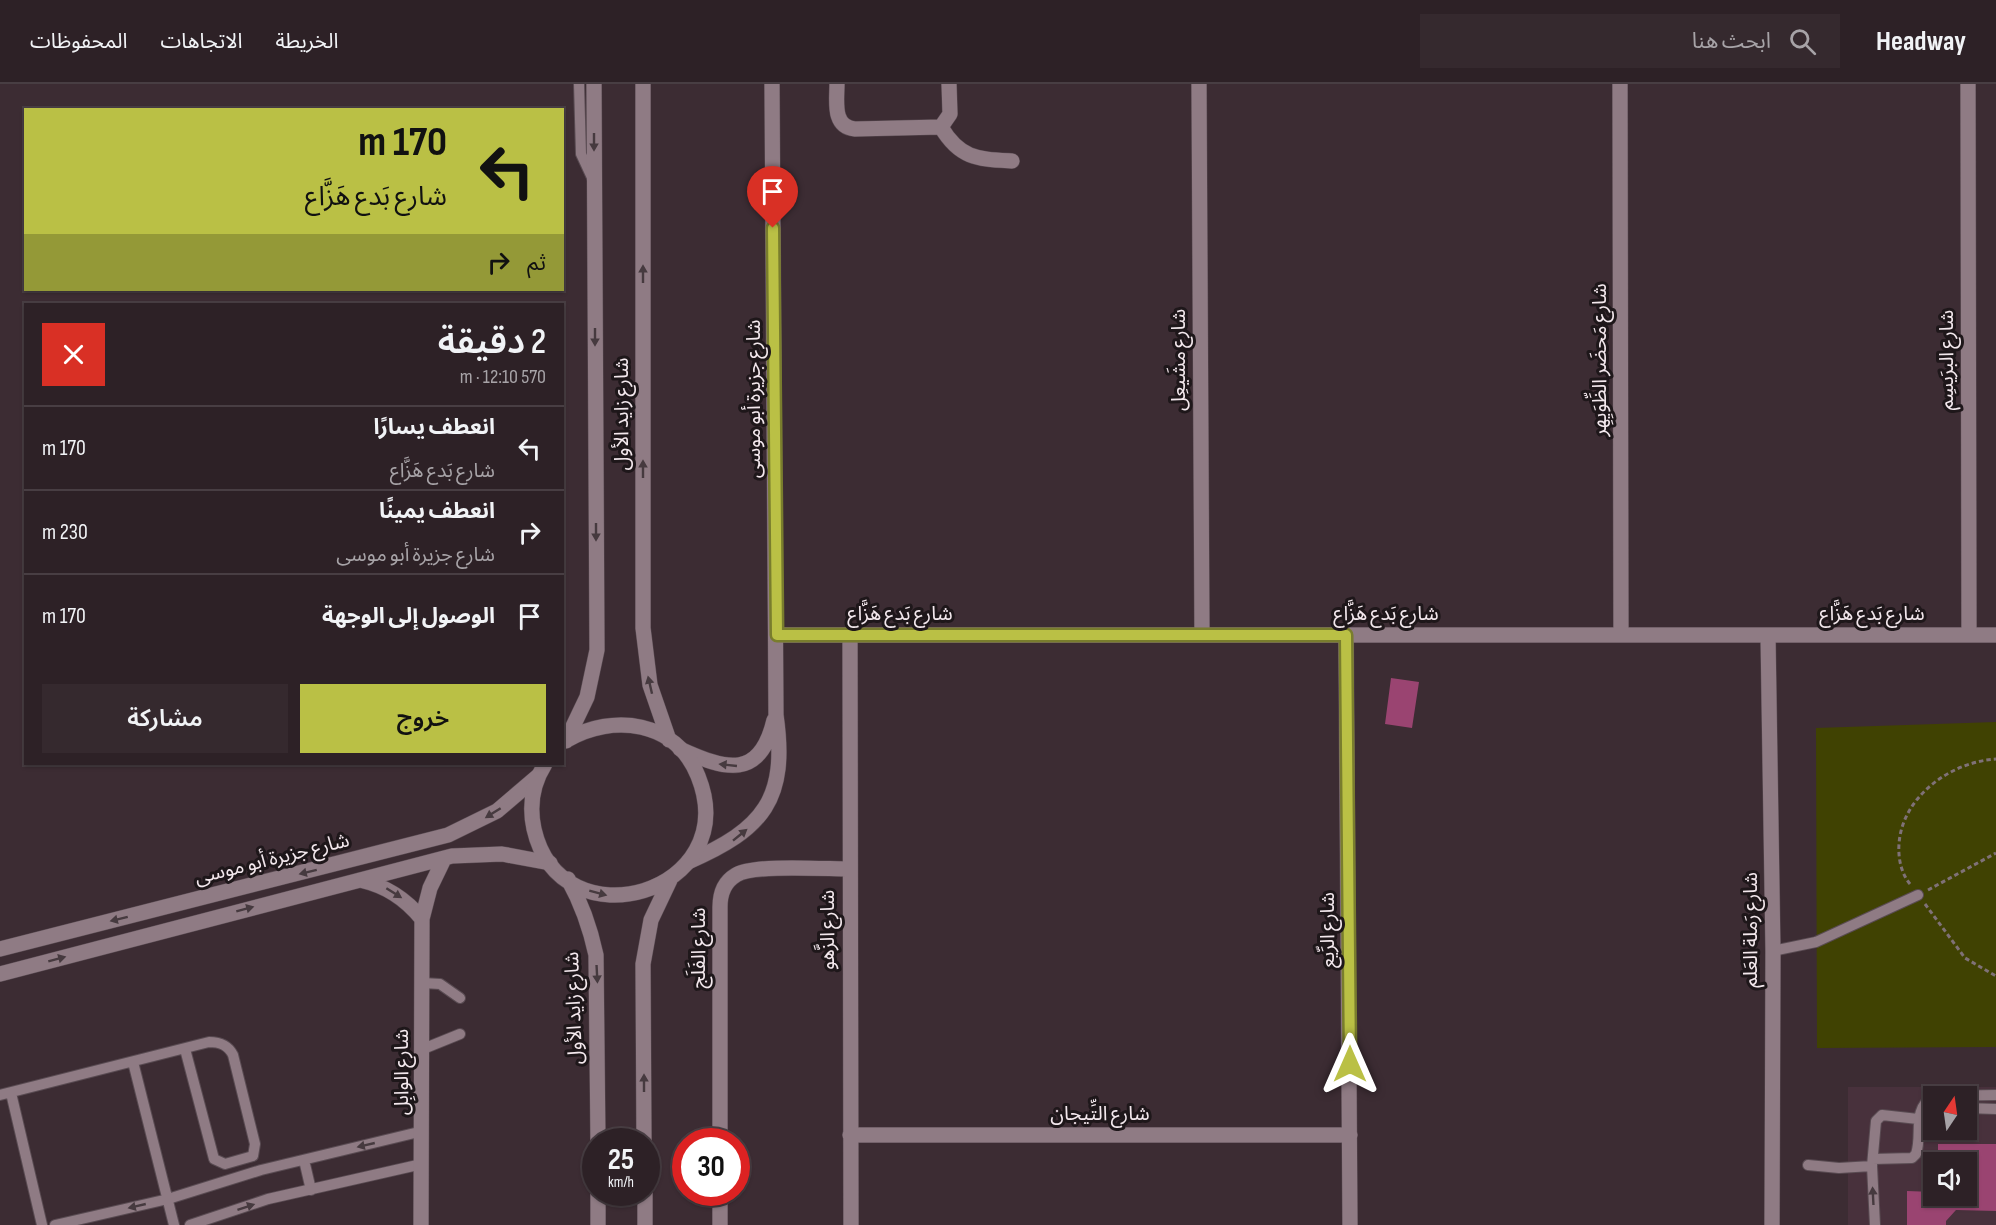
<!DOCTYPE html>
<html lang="ar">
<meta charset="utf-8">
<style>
:root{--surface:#2d2126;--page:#35292e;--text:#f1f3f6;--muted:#a7a3a7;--line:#483e43;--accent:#bac045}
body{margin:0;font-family:"Sofia Sans Condensed","Noto Sans Arabic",sans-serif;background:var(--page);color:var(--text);direction:rtl;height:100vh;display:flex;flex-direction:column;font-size:22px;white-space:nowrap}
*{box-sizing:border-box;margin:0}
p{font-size:20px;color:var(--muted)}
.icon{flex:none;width:33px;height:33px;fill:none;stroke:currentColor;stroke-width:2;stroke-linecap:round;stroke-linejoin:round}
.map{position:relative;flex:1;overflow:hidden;direction:ltr}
.details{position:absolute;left:24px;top:219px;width:540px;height:462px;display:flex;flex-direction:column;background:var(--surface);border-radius:0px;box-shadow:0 2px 4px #0004,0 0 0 2px var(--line);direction:rtl}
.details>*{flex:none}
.top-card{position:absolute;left:24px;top:24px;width:540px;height:183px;border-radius:0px;box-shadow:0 2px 4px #0004,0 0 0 2px var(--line);direction:rtl;background:#bac045;color:#111;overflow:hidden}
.needle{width:39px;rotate:13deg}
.buttons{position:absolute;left:1923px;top:1002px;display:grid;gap:12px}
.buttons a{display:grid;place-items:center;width:54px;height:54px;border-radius:0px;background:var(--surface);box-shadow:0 2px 4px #0004,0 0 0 2px var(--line);font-size:30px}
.speed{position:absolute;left:582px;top:1044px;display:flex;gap:12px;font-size:30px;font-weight:700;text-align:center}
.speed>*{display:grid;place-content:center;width:78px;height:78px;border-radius:50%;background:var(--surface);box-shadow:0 2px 4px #0004,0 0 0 2px var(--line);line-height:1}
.speed small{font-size:15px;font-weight:400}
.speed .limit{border:9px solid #d22;background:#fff;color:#111}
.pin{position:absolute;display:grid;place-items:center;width:51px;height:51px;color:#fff;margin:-62px -26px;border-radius:50% 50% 50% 0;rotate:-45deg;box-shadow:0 0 6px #0007}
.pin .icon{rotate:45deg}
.me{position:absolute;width:66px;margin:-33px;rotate:0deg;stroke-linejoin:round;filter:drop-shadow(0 0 4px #0008)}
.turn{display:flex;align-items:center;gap:21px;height:126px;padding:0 18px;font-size:27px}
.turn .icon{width:78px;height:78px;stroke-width:2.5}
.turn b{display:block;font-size:42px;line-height:51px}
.then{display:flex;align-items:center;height:57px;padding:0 18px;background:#0003;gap:12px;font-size:22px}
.round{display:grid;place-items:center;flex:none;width:63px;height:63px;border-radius:0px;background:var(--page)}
.head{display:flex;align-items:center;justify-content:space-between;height:102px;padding:0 18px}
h1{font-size:36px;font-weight:600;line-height:45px}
.primary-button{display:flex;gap:12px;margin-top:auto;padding:12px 18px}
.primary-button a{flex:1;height:69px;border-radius:0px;background:var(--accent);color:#111;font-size:24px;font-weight:600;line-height:69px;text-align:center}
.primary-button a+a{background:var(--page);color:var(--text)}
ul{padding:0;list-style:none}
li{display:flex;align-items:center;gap:18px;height:84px;padding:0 18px;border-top:2px solid var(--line)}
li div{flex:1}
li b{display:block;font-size:22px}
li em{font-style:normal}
header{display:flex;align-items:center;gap:36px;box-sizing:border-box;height:84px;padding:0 30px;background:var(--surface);border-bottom:2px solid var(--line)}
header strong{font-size:28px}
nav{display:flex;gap:33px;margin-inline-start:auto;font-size:21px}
.search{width:420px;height:54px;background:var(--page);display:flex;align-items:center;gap:15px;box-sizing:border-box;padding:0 21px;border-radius:0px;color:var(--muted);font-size:22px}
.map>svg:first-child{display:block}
.built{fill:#48313c;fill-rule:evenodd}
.green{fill:#404202}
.building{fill:#9a4471}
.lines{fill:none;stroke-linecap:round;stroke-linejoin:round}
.lane-casing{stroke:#594b52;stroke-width:12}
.street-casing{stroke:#594b52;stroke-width:16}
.secondary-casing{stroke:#594b52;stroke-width:16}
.path{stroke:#7f7177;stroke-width:3;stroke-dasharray:4.5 3;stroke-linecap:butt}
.lane{stroke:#8f7b84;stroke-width:10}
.street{stroke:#8f7b84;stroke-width:15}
.secondary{stroke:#8f7b84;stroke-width:15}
.oneway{fill:#463a3f}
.route-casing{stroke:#797d2d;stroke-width:15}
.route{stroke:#bac045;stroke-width:10}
.labels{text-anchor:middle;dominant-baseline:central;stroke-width:6;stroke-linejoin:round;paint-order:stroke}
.street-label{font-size:20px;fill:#f3e8ed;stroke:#1e171a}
</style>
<header>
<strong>Headway</strong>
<div class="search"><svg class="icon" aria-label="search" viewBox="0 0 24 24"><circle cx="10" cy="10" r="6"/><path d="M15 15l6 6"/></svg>ابحث هنا</div>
<nav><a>الخريطة</a><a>الاتجاهات</a><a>المحفوظات</a></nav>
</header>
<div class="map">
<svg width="1996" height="1141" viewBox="0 0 1996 1141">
<rect width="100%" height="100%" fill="#3c2c33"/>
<path class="built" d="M1848 1003H1996V1141H1848ZM1934 1012H1966V1046H1934ZM1934 1078H1966V1112H1934Z"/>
<path class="green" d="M1996 638V963L1817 964 1816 644Z"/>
<path class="building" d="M1391 594 1419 598 1412 644 1385 640Z
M1938 1060H1996V1127L1956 1126 1946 1137V1141H1907V1107L1934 1108V1112H1966V1078H1938Z"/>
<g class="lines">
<g class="lane-casing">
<path id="lane" d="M579 0 581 70 594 98
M1773 867 1816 858 1918 811
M423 899 440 900 460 914
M423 965 460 950
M133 978 174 1141
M11 1009 42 1141
M0 1011 209 958C220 958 228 961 233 971L255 1060 253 1072 225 1080 214 1075 185 965
M1941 1012 1996 1011
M1966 1024 1996 1025
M1873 1075 1912 1074 1916 1070C1923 1049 1911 1027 1933 1012H1945
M304 1076 311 1106
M1808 1081 1839 1084 1872 1082
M55 1141 168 1115 261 1086 423 1047
M190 1141 268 1115 422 1080
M1875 1141 1872 1082 1876 1037 1882 1031 1918 1035"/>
</g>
<g class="street-casing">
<path id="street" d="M837 0C837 17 832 43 855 45L941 43 950 30 949 0
M1199 0 1202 551
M1620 0 1621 551
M1968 0 1969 551
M941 43C960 75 978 75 1012 77
M777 551H1996
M850 551 851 1141
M1346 551 1350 1141
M1768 551 1773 867 1772 1141
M680 665C726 686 760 696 774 636
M688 778C764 745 788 715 776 631L772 0
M360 796C386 802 405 814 422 835
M0 865 448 751 497 727 538 692
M0 890 452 772 502 770 550 779
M850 1051H1350
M720 1058V823C720 810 724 798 736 791 753 780 825 785 849 785
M720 1108V1141
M421 1141 422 835 430 804 444 775"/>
</g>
<g class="secondary-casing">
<path id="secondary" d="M643 0V544L650 601 669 656
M566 657 587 613 597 566 594 0
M545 680C533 699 529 722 534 745 561 863 745 809 698 692 676 637 613 629 567 656
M568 795C582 820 590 843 596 871L598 1058
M644 1058 643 880 651 836 670 796
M598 1108V1141
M645 1108V1141"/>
</g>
<path class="path" d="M1910 800C1901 789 1898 774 1899 760 1902 713 1950 678 1996 675
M1928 806 1996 769
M1925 820 1965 874 1996 892"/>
<use href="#lane" class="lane"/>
<use href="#street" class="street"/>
<use href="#secondary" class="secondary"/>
</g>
<defs><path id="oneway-solid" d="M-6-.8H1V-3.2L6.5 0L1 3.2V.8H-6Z" transform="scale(1.5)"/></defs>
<g class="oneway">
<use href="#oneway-solid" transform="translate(594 58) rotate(90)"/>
<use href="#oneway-solid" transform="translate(643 190) rotate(-90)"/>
<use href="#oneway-solid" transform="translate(595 253) rotate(90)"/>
<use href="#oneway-solid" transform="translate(643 385) rotate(-90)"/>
<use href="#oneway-solid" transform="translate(596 448) rotate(90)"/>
<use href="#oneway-solid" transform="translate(650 601) rotate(-103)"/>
<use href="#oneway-solid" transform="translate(728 681) rotate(-174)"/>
<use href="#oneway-solid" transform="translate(493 729) rotate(148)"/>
<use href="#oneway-solid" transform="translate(740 751) rotate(-39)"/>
<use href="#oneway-solid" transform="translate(308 788) rotate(166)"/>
<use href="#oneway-solid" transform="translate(394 809) rotate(32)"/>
<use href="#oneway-solid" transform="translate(598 809) rotate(15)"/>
<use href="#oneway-solid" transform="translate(245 825) rotate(-15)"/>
<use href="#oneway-solid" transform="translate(119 835) rotate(166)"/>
<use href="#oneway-solid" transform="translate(57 875) rotate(-15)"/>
<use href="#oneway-solid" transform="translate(597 890) rotate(87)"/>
<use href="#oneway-solid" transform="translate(644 999) rotate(-90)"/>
<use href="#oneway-solid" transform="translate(366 1061) rotate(167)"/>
<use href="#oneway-solid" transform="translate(1873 1112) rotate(-93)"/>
<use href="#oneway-solid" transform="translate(137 1122) rotate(167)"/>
<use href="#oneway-solid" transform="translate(246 1123) rotate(-18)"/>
</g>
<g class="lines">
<g class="route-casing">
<path id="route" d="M773 144 777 551H1346L1350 980"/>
</g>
<use href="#route" class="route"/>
</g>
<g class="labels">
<g class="street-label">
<text transform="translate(1179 276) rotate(-90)">شارع مشَيعِل</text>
<text transform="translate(1600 276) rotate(-90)">شارع مَحضَر الظِّوَيِهِر</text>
<text transform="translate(1947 276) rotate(-90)">شارع البرَيسِم</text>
<text transform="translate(754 315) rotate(-90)">شارع جزيرة أبو موسى</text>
<text transform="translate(622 330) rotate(-90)">شارع زايد الأول</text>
<text x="900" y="530">شارع بَدع هَزَّاع</text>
<text x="1386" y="530">شارع بَدع هَزَّاع</text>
<text x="1872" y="530">شارع بَدع هَزَّاع</text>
<text transform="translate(272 775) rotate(-14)">شارع جزيرة أبو موسى</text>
<text transform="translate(828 846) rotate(-90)">شارع الزَّهو</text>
<text transform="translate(1328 846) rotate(-90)">شارع الرِّيع</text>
<text transform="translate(1751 846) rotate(-90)">شارع رَملة العَلم</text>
<text transform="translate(699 864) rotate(-90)">شارع الفَلَج</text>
<text transform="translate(574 924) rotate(-92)">شارع زايد الأول</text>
<text transform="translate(402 988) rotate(-90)">شارع الوابِل</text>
<text x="1100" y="1030">شارع التِّيجان</text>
</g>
</g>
</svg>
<div class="buttons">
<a><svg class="needle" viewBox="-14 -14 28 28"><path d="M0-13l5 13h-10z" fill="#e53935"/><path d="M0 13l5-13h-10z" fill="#a7a3a7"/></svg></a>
<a><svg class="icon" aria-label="sound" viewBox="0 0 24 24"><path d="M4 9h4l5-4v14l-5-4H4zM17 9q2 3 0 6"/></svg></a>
</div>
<div class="speed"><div>25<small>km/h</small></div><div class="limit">30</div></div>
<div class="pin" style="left:773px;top:144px;background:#d93025"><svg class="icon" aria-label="arrive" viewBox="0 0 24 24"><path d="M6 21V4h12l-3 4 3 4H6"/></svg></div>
<svg class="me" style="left:1350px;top:980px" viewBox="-20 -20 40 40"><path d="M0-17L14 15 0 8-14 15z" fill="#bac045" stroke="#fff" stroke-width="4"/></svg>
<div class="top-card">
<div class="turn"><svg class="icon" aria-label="left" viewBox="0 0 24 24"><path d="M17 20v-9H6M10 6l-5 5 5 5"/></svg><div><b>170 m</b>شارع بَدع هَزَّاع</div></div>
<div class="then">ثم<svg class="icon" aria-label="right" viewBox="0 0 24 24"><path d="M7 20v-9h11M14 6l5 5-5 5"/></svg></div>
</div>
<section class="details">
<div class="head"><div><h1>2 دقيقة</h1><p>570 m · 12:10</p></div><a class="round" style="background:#d93025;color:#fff"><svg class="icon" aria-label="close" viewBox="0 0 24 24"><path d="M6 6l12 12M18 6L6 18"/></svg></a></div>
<ul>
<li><svg class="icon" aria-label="left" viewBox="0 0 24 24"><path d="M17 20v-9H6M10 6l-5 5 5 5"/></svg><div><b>انعطف يسارًا</b><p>شارع بَدع هَزَّاع</p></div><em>170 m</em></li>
<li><svg class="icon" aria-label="right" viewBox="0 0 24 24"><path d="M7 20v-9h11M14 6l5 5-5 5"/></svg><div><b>انعطف يمينًا</b><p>شارع جزيرة أبو موسى</p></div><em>230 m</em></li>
<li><svg class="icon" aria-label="arrive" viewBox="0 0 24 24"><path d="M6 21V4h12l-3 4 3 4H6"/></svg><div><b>الوصول إلى الوجهة</b></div><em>170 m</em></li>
</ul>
<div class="primary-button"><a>خروج</a><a>مشاركة</a></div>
</section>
</div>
